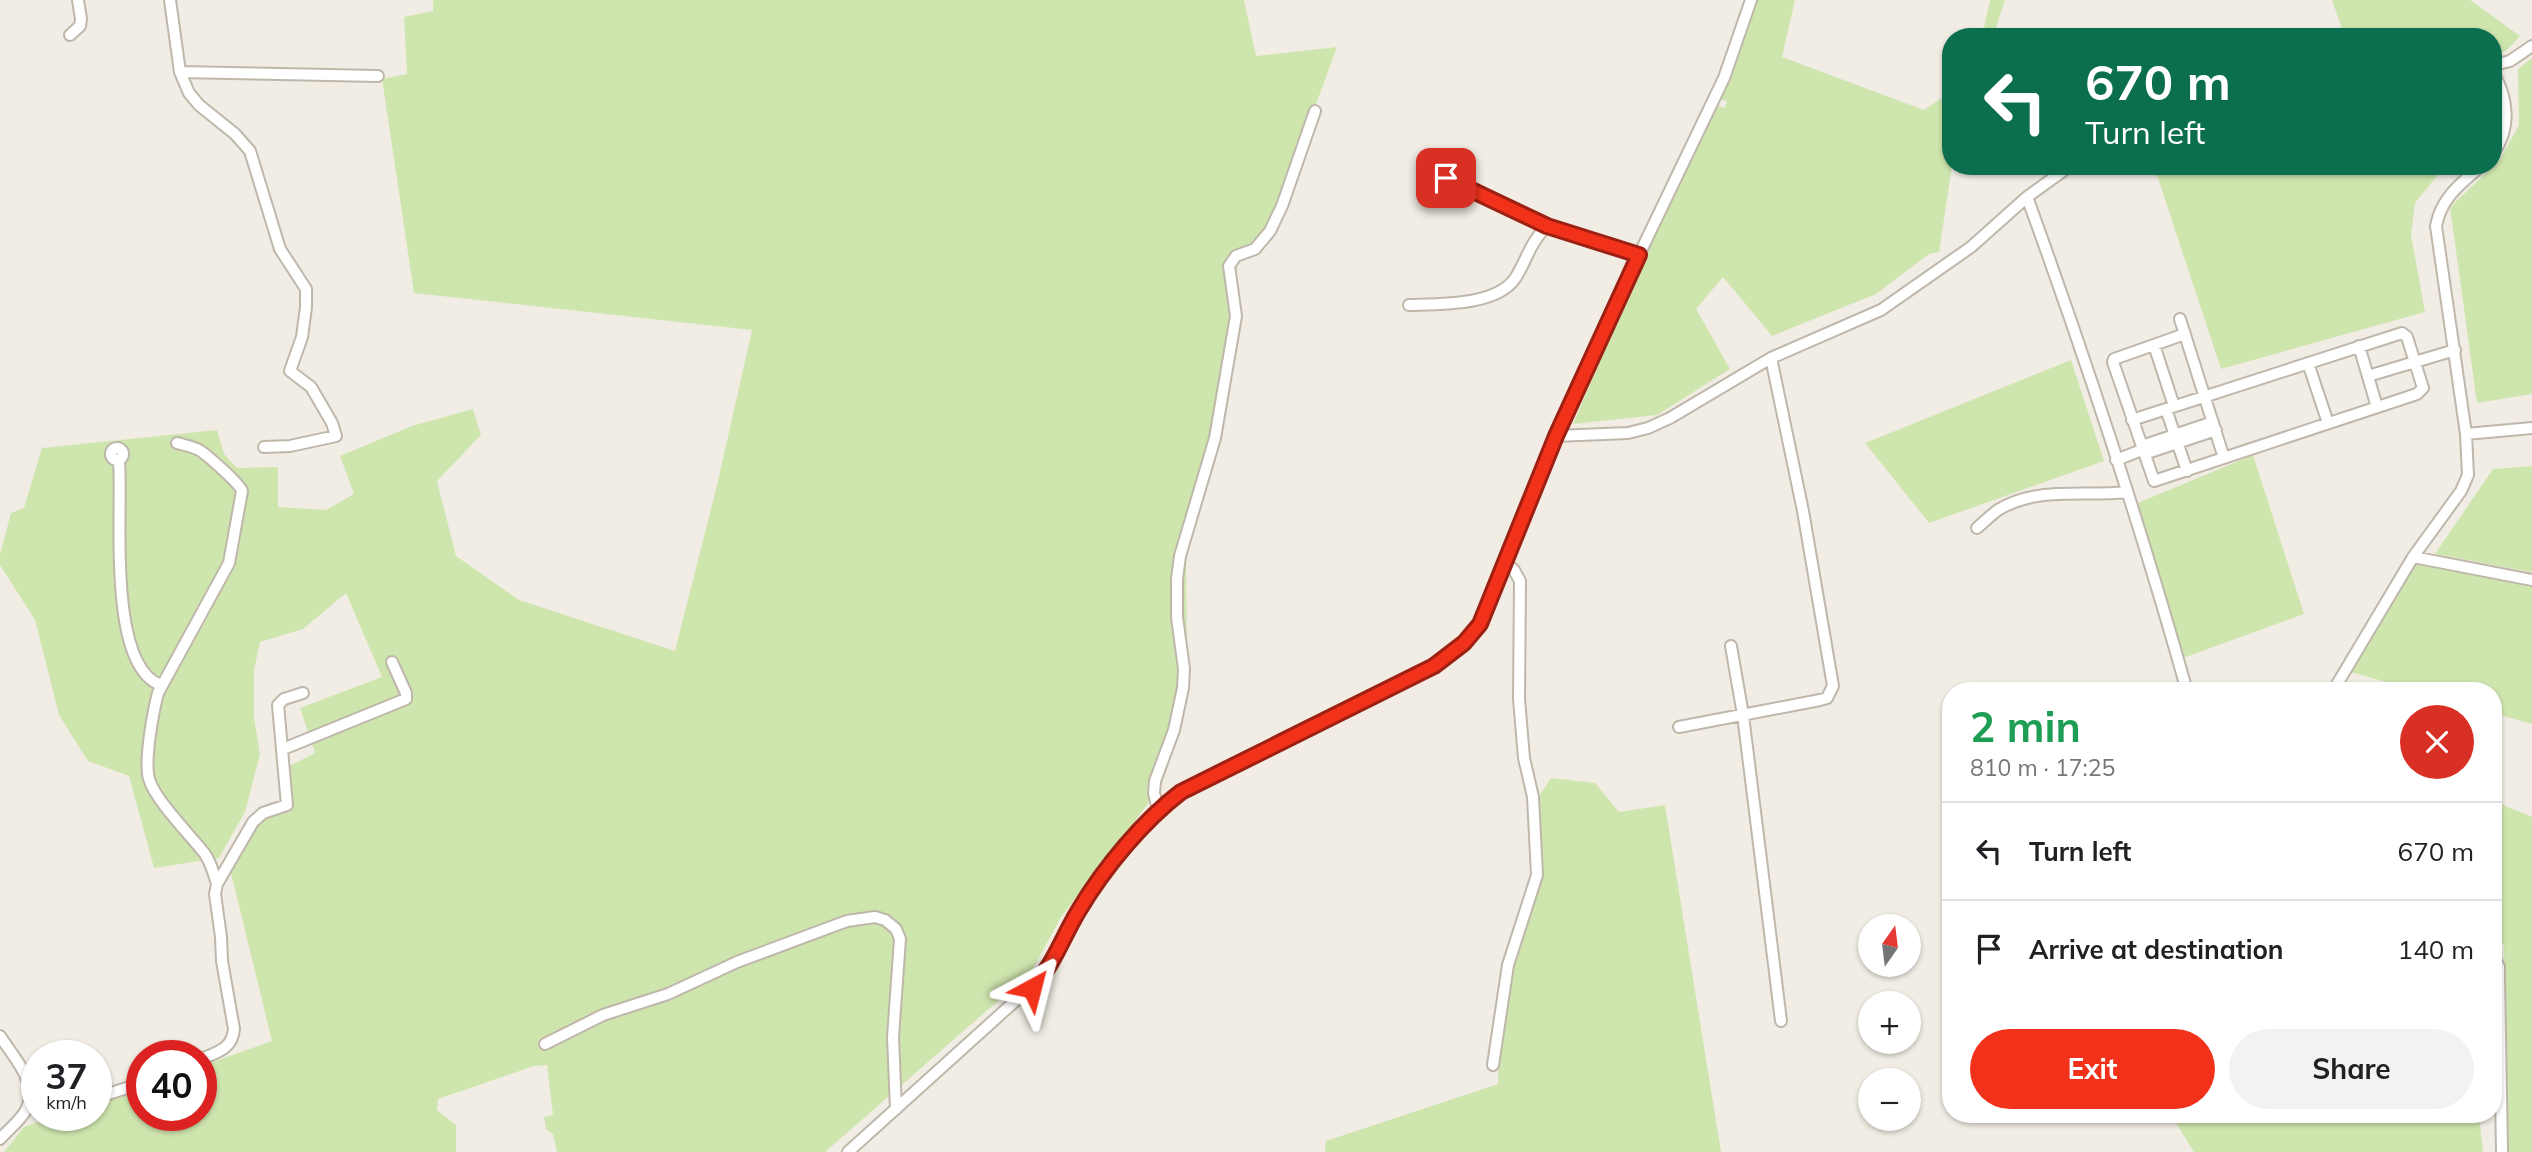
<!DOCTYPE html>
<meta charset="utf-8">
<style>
:root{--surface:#fff;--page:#f2f2f2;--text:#202124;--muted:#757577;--line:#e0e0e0;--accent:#f2311b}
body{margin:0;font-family:Mulish,sans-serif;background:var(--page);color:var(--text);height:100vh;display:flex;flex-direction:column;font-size:26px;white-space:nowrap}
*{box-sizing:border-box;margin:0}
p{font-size:23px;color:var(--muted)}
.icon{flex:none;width:38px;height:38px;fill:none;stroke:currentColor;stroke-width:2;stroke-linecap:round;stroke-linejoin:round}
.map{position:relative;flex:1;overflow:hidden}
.panel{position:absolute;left:1942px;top:682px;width:560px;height:441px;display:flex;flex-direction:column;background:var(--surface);border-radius:28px;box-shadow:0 2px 5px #0004}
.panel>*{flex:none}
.guide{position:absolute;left:1942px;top:28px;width:560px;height:147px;border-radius:28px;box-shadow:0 2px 5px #0004;background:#0b6e4f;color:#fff;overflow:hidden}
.needle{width:46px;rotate:14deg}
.fabs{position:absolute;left:1858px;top:914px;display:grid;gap:14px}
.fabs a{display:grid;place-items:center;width:63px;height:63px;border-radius:50%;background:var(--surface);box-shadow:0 2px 5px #0004;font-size:35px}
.speed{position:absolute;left:21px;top:1040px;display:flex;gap:14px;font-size:35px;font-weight:700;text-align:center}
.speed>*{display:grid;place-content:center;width:91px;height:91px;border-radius:50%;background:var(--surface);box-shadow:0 2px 5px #0004;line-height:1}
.speed small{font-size:18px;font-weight:400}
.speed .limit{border:10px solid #d22;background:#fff;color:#111}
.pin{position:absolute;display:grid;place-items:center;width:60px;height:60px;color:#fff;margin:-30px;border-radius:14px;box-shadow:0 4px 10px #0006}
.me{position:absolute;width:77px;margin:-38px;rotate:38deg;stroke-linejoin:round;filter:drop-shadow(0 0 5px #0008)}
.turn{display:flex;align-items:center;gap:24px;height:147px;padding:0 28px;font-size:32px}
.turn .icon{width:91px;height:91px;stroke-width:2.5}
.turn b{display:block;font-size:49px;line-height:60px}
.round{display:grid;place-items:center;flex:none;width:74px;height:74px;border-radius:37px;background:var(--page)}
.overview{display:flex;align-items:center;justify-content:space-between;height:119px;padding:0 28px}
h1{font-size:42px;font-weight:700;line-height:52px;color:#1e9e55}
.action{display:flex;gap:14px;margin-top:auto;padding:14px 28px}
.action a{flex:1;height:80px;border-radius:42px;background:var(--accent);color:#fff;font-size:28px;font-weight:700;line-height:80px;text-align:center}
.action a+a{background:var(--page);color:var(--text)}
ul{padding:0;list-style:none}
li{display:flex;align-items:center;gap:21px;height:98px;padding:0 28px;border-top:2px solid var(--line)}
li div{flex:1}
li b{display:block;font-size:26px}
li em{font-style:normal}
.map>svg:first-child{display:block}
.green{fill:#cfe5ae}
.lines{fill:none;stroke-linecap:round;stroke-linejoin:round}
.minor-casing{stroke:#bfb7aa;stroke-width:14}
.minor{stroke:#fff;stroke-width:10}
.route-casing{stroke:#9d2012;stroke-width:18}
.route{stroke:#f2311b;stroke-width:12}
</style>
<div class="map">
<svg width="2532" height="1152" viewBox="0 0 2532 1152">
<rect width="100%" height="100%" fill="#f1ede4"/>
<path class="green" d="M433 0H1244L1256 56 1337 47 1263 248 1238 260 1216 453 1186 560 1187 674 1181 724 1162 784 1131 827 1061 917 1031 972 825 1152H557L553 1134 546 1129 544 1117 553 1115 547 1065 534 1066 438 1099 437 1110 456 1125V1152H4L24 1127 59 1115H96V1102L142 1086V1115H201V1066L272 1041 231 873 265 814 291 812 282 770 315 753 300 708 382 677 346 593 303 629 260 642 254 670V718L260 754 245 812 219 858 154 868 129 776 88 761 59 715 35 620 0 565V555L11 513 24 508 42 448 217 430 224 454 237 468 278 467V507L326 510 354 494 340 456 412 426 473 409 481 435 437 481 456 556 519 600 675 651 718 481 752 330 414 293 382 79 407 74 404 17 433 11Z
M1756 0H1795L1782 57 1924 110 1951 92 1952 166 1939 252 1929 254 1876 294 1772 336 1723 277 1696 309 1730 369 1657 415 1573 424 1658 226 1662 223 1686 158 1714 105 1725 108 1727 101 1719 99C1735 69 1744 33 1756 0Z
M1990 0H2005L1993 37H1982Z
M2332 0H2470L2520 36 2506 51 2494 54V37H2345Z
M2532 58V394L2477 403 2450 207 2499 161 2519 125 2518 69Z
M2154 166H2445L2415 203 2411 235 2425 312 2221 369Z
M2071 360 2104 461 1929 523 1865 443Z
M2253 455 2304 614 2183 658 2133 505Z
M2532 466V572L2435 554 2493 469Z
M2415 560 2532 583V724L2494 713V691H2418L2351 672Z
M1551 778 1595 783 1619 812 1665 805 1721 1152H1325L1326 1141 1498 1084 1500 1032 1513 961 1543 874 1536 801Z
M2501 804 2532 817V1152H2508L2504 945 2494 941V817Z
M2171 1115H2479L2483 1152H2194Z"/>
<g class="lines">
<g class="minor-casing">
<path id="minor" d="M170 0 180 72 189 93 199 105 235 134 250 151 280 249 306 289V307L302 337 290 371 311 387 332 423 336 436 290 446 264 447
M70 35 80 26 81 19 78 0
M2494 65 2510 61 2532 46
M180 72 378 76
M2494 74C2508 99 2511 128 2494 152
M1445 178 1547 226 1639 255
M2027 197C2086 359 2140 524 2187 691
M1409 305C1440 304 1498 306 1516 277 1527 259 1531 241 1547 226
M2180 319 2224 458
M2154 345 2174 406
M2359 346 2377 407
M2308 363 2328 423
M2368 376 2455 350
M2166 409 2187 471
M2132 420 2402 333 2407 337 2423 388 2417 394 2154 481 2113 362 2114 359 2185 334
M2466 434 2532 428
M1556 436 1628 433 1648 428 1670 418 1771 358 1881 310 1971 247 2027 197 2070 166
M177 443C184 445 192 446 199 450 206 454 240 484 242 491L229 563 158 693C153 712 144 761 149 779 155 800 191 836 205 854 211 863 214 874 217 884
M111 454a6 6 0 1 1 12 0a6 6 0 1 1-12 0Z
M2142 450 2150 452 2216 430
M2116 460 2142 450 2148 444 2213 422
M119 461C123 508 106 666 161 685
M1977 528C1984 522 1991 515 1998 510 2036 486 2084 497 2126 492
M2413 557 2532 580
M1731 646 1743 715 1781 1021
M2333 691 2413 557 2461 491 2468 475 2466 434 2436 226C2441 198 2460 184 2481 166
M1679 727 1820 700 1827 698 1833 686 1803 511 1771 358
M283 749 406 699V693L392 662
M1158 810 1154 793 1155 781 1174 730 1183 688 1184 669 1177 617V579L1180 556 1215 438 1236 316 1229 266 1236 256 1255 249 1270 231 1282 206 1315 111
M2494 957 2499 967V977L2502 1152
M0 1036C13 1057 40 1083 26 1110 20 1121 8 1130 0 1139
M545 1044 603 1015 668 994 737 962 847 921 875 917 885 920 896 929 900 939 893 1037 896 1109
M201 1059C218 1052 232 1049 234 1029L222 961 221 937 215 894 217 884 253 822 263 813 287 805 278 705 284 699 303 693
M1493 1065 1508 965 1537 875 1533 797 1524 758 1519 699 1520 581 1514 570 1505 562
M96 1098 142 1083
M848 1152 1044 975 1085 899 1109 867 1158 810 1181 792 1434 666 1464 643 1480 624 1556 436 1639 255 1724 78 1751 0"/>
</g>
<use href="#minor" class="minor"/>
</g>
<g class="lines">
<g class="route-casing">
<path id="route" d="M1032 988C1054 965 1063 936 1079 910 1104 868 1143 821 1181 792L1434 666 1464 643 1480 624 1556 436 1639 255 1547 226 1446 178"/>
</g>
<use href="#route" class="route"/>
</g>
</svg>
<div class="fabs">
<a><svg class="needle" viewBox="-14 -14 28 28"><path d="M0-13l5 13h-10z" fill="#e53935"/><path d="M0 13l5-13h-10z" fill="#757577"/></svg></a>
<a>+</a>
<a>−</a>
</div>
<div class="speed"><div>37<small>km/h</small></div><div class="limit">40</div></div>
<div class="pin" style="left:1446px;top:178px;background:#d93025"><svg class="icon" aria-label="arrive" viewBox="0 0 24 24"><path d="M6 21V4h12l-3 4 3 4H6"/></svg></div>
<svg class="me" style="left:1032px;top:988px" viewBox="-20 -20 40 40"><path d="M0-17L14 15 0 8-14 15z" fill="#f2311b" stroke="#fff" stroke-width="4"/></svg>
<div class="guide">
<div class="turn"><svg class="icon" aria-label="left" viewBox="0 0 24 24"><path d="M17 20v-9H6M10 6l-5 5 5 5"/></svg><div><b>670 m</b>Turn left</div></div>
</div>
<section class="panel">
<div class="overview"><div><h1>2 min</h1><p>810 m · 17:25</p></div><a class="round" style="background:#d93025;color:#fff"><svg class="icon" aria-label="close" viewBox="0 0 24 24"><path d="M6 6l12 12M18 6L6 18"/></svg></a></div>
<ul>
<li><svg class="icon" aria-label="left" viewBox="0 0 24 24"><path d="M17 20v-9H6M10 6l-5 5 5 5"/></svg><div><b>Turn left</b></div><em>670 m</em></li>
<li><svg class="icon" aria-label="arrive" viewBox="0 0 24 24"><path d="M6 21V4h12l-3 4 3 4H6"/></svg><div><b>Arrive at destination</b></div><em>140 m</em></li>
</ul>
<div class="action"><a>Exit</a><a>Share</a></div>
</section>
</div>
